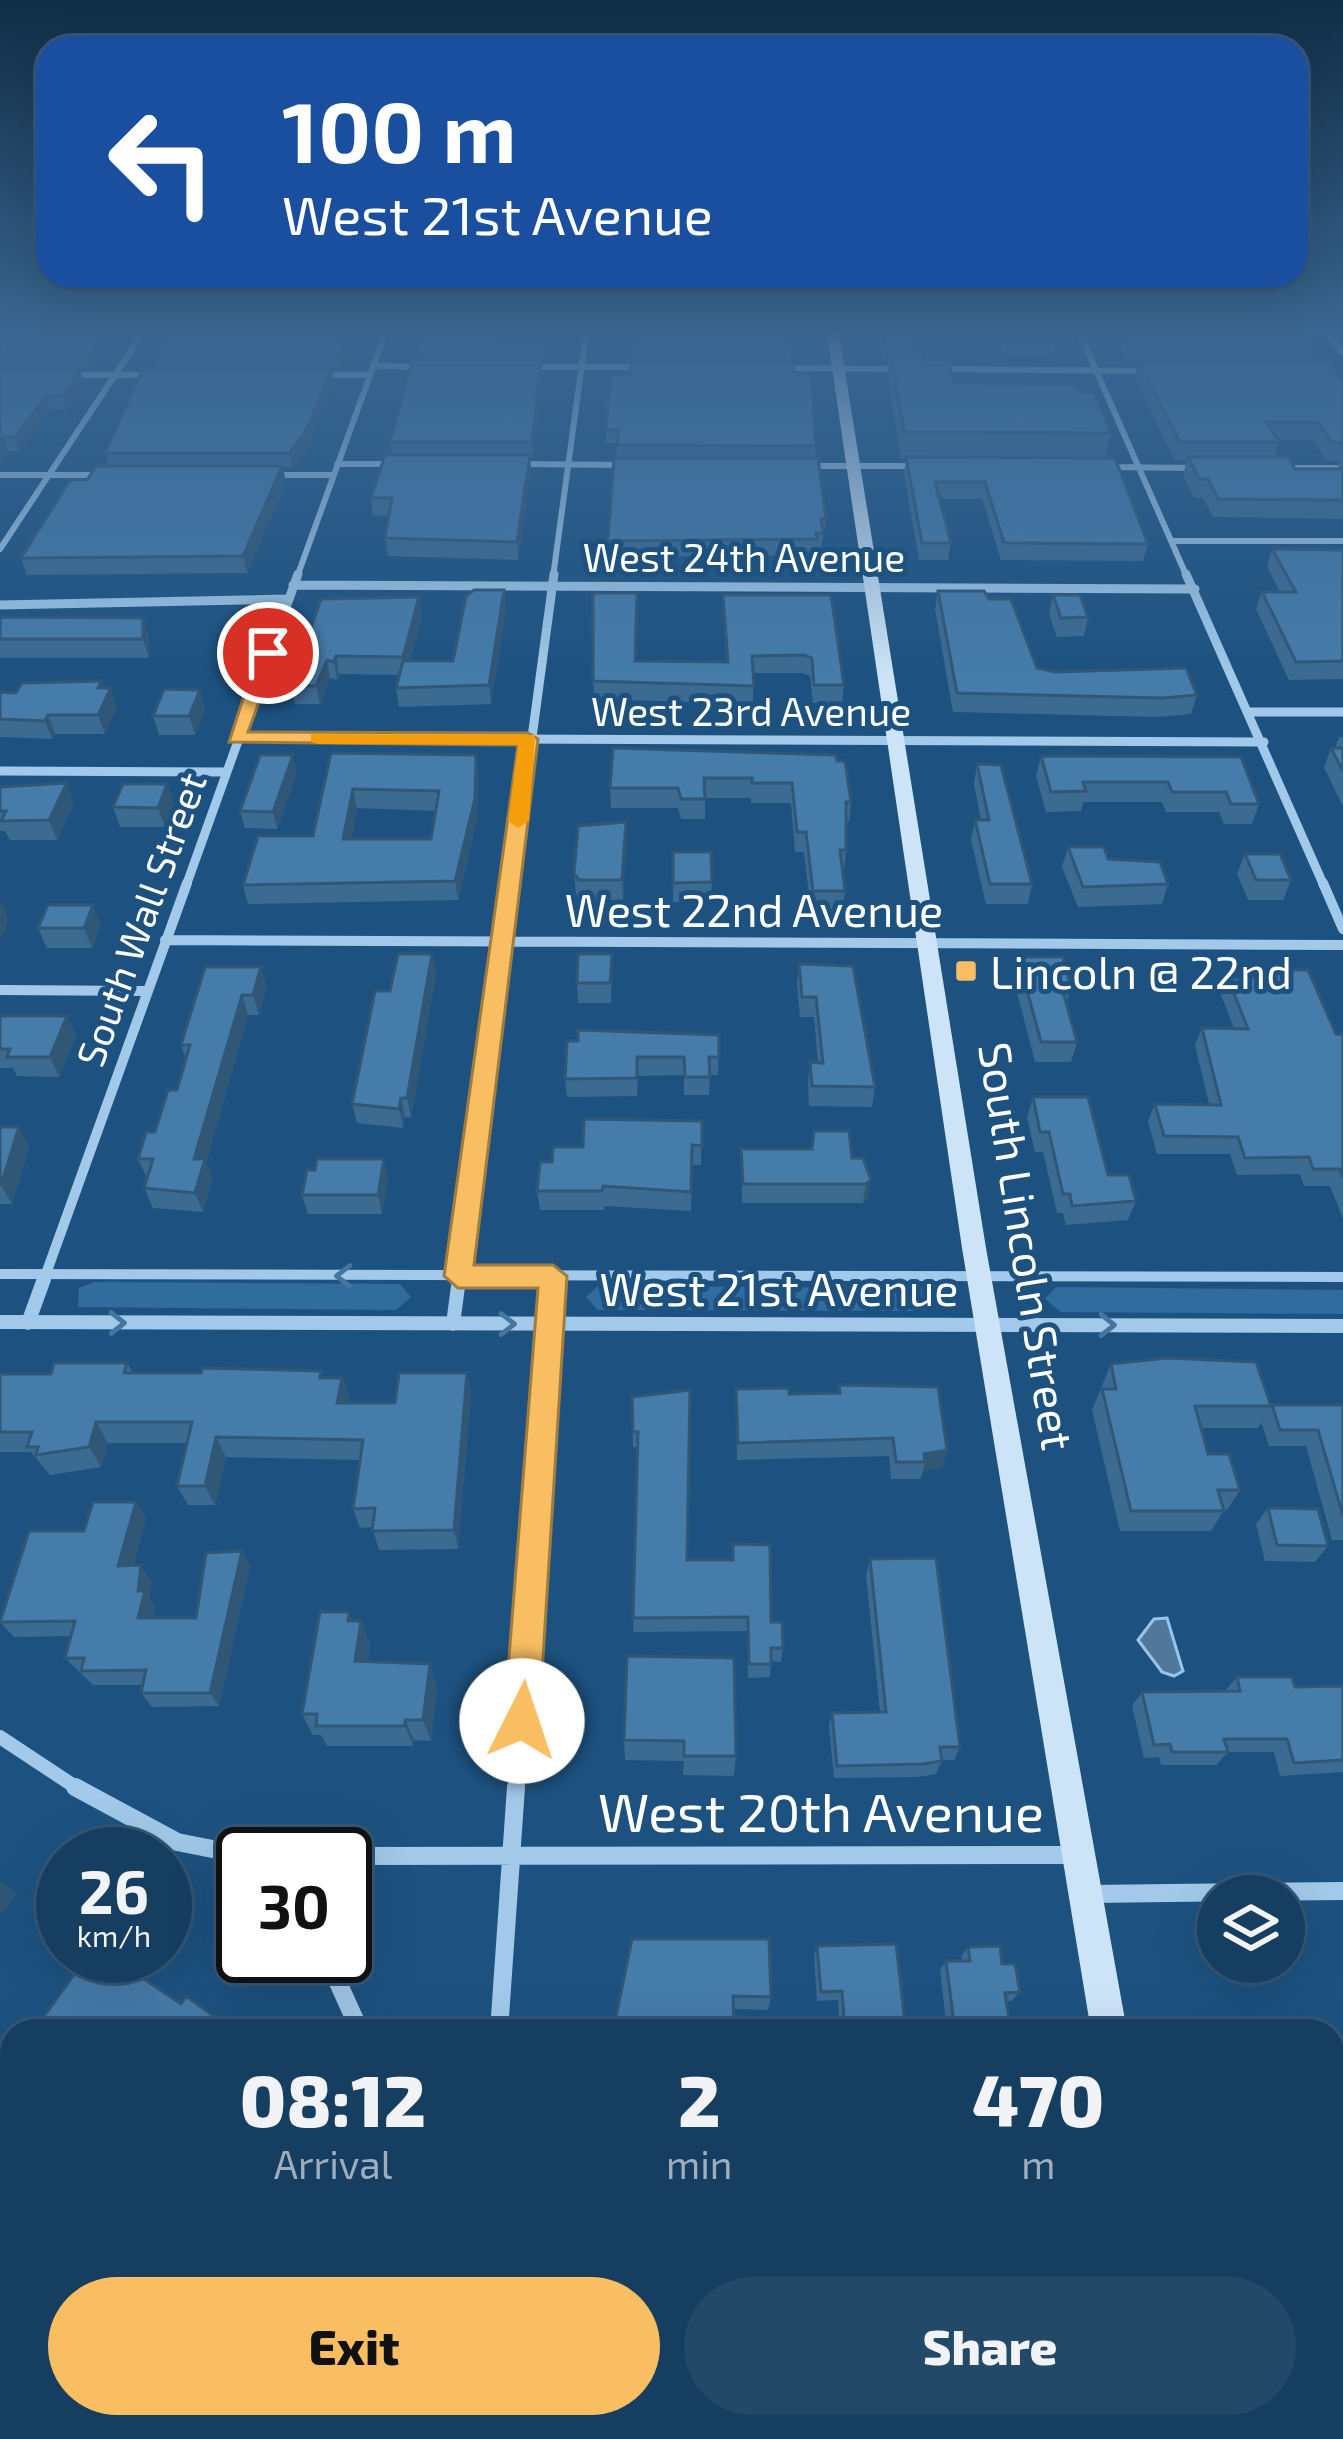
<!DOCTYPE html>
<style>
:root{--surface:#163e60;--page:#234969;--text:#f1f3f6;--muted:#9eaebd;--line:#355775;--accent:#f8be61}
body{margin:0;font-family:"Exo 2",sans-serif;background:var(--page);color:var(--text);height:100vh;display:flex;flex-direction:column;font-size:45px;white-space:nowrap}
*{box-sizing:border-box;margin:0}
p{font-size:39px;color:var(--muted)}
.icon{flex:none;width:66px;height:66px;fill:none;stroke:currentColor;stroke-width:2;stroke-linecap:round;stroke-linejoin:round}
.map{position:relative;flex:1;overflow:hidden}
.panel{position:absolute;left:0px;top:2019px;width:1344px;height:420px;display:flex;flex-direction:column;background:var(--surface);border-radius:36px 36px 0 0;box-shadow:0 12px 48px #0002,0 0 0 3px var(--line)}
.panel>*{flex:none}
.guide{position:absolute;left:36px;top:36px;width:1272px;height:252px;border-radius:36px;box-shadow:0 12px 48px #0002,0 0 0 3px var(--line);background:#1a4fa0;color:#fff;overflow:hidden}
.tools{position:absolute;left:1197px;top:1875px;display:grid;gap:24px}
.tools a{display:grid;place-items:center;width:108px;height:108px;border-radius:50%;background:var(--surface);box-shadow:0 12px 48px #0002,0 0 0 3px var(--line);font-size:60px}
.speed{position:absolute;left:36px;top:1827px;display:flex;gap:24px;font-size:60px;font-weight:700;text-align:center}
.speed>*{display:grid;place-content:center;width:156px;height:156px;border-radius:50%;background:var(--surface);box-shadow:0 12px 48px #0002,0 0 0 3px var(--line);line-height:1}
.speed small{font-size:30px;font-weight:400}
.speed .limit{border:6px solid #111;border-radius:18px;background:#fff;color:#111}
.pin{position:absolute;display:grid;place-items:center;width:102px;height:102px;color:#fff;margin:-51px;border:6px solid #fff;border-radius:50%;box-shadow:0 3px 12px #0007}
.me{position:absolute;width:132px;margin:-66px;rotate:4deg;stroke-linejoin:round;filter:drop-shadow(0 0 9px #0008)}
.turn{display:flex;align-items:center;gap:42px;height:252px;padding:0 48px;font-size:54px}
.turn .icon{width:156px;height:156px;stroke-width:2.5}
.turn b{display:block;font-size:84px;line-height:102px}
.eta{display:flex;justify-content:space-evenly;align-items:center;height:204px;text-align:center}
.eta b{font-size:72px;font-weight:800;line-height:84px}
.button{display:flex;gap:24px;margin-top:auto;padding:24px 48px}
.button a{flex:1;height:138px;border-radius:72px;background:var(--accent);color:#111;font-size:48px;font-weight:800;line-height:138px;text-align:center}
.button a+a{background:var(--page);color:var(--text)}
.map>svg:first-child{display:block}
.green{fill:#316c9f}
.water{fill:#51779a;stroke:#95c5eb;stroke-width:3}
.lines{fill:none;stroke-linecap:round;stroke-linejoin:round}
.street-far4{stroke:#a2c9e9;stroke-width:6}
.street-far3{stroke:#a2c9e9;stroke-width:9}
.street-far2{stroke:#a2c9e9;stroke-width:10}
.street-far1{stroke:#a2c9e9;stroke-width:14}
.street{stroke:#a2c9e9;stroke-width:18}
.secondary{fill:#cde3f7;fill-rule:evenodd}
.wall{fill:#3c6b92;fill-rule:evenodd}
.shaded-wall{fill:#315777}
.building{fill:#467caa;stroke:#315777;stroke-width:3;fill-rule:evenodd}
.oneway{stroke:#4576a0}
.route{fill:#f8be61;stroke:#a17c3f;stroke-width:3}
.slow{fill:#f59e0b}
.poi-dot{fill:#f8be61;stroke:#1d5280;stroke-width:4.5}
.labels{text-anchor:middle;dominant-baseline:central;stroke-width:10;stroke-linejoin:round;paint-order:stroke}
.far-street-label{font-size:39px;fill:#fff;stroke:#1d5280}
.street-label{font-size:45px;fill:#fff;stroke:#1d5280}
.poi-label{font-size:45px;fill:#fff;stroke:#1d5280;text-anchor:start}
.near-street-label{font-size:54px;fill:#fff;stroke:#1d5280}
</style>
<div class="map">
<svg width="1343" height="2439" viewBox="0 0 1343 2439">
<rect width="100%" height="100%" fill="#1d5280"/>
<path class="green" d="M94 1282 400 1284 411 1297 396 1310 78 1307 79 1288Z
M598 1286 926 1288 939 1300 928 1311 598 1310 586 1297Z
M1056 1287 1343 1290V1314L1061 1312 1045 1299Z"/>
<path class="water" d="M1167 1618 1183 1671 1174 1676 1162 1672 1138 1640 1154 1619Z"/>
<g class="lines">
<path class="street-far4" d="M1080 334 1187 577
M1328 334 1343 353
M373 366 426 367
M525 367H642
M783 368 900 369
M939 369 1152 371
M67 375H155
M319 375H370
M337 464H394
M516 464 628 465
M804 466H916
M1104 467 1198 468
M1278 468H1343
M0 475H107
M271 475H333
M1173 541H1343
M0 549 142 334
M297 577 385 334
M553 577 586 334"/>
<path class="street-far3" d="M1186 574 1324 886
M293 585 1195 589
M0 605 288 599
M1250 712H1343
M236 738 1264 742
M0 771 224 772
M186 886 298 574
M512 886 554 574"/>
<path class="street-far2" d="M1323 883 1343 929
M165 940 1343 945
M0 990 145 991
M0 1274 1343 1277
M43 1282 187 883
M459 1282 512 883
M553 1282V1276"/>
<path class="street-far1" d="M0 1322 1343 1326
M28 1323 44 1279
M453 1324 459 1279
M0 1737 80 1790
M516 1790 553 1279"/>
<path class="street" d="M75 1787 177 1842 243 1855
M345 1856 1079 1855
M1089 1894 1343 1891
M326 1956 360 2031
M499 2031 516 1787
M334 2439 340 2427"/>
<path class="secondary" d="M827 334H839L986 1248 1127 2031H1091L962 1248Z
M1151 2427H1191L1193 2439H1153Z"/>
</g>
<path class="wall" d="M0 334H115L93 368 38 369H80L84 382 66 410H51L19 451H8L0 464Z
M351 334 340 368H156L153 355Z
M422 334H548L544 357 420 359 418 346Z
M633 334 791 351 790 361 632 360Z
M878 334H915L916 352 954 383 1079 392 1111 433 1105 458 1148 544 1143 561 1001 560 982 499H940L951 543 948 560H919L904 474 906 459H901L887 377 888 362H884Z
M997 334H1051L1055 344 1053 355H1004Z
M1115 334H1303L1316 352 1313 362 1343 382V519L1213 517 1203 498H1194L1183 475 1187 460H1175L1134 378 1138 363H1127ZM1277 440H1312L1326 460 1340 462 1337 469H1295L1274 457 1279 442Z
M541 360 542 375 533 457H530L531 472 518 560 388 556 385 538 389 516 373 515 371 498 392 455 390 442Z
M794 373 816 446 815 458 826 519 821 549H816V555L608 557V541L617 443H606V430Z
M334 382 308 448 292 467H283L286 482 247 573 27 575 21 558 87 480 109 466 105 453Z
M1272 549 1343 550V679L1289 680 1256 609 1262 592H1280L1267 566Z
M504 590 506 609 491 704 399 707 396 688 399 675 339 674 337 680 330 678 320 704H295L291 686 419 597 422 615 410 661H453Z
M938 591 1037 668 1197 695 1191 714 1158 717 953 712 935 609Z
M723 595H831L844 685 842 703H813L810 676 803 673H753V704L594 699 593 681 638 611 636 661 726 662Z
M1053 595 1088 617 1084 636 1057 637 1049 614Z
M0 617 143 618 149 637V658H0Z
M102 681 104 688 117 706 105 734H55L52 739 0 737V692L16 693Z
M200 690 205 709 195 735H159L153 716Z
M1339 737H1343V807L1324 767 1331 748H1335Z
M331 753 476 755 478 774 477 818 458 900 248 904 243 885 313 836ZM357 808 436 811 431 839H351Z
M1041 756 1241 757 1259 804 1252 824H1224L1219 812H1166L1162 802H1083L1081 811 1046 812 1036 776Z
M837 761 851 802 849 822H846V850L844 870H842L845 891 842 910 811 911 804 852H795L791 803H751V798H705V819H681L678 808H611L610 788Z
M977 764 1032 884 1028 904H986L971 840 975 820H981L974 784Z
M297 772 277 829 245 828 240 811Z
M167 784 174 804 165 827H120L113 807Z
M0 787 74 803 57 840H10L5 831H0Z
M626 822 623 900H580L576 893 574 873Z
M1068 847 1168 884 1162 904 1078 907 1062 867Z
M673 852 712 882 711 902H673Z
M1245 854 1291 880 1283 900H1248L1237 874Z
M101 925 92 948H47L38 928Z
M432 954 436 974 411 1117H405L403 1128 357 1123 352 1104 390 991Z
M612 954 611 1003H578L577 983Z
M1018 957 1071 988 1066 1004 1077 1042 1071 1062H1035L1013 977Z
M799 964 875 1087 872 1107 809 1106 808 1082 810 1062 818 1063 814 1017H800L797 984Z
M205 967 267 986 259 1015H248L206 1163 212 1178 203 1212 153 1208 144 1188 147 1178 138 1159 155 1132 177 1090 186 1059 181 1045Z
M1250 970 1336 1034H1343V1219L1330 1186H1304L1300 1174 1237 1175 1230 1154H1157L1148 1121 1155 1104H1209L1195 1045 1202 1028H1234L1221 995 1228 978 1247 977Z
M0 1016H67L76 1036 59 1077 17 1076 13 1068H0Z
M719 1035 718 1075H710L709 1095H684V1075L638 1076 637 1096 567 1097 565 1079Z
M1033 1097 1136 1201 1128 1220 1066 1225 1063 1213H1057L1043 1152H1035L1027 1117Z
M702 1121 701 1165H692L691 1211 604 1206V1210H540L537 1191 552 1162 583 1147Z
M0 1127 29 1147 12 1204H0Z
M741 1149 852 1158 871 1180 868 1199 863 1203H742Z
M388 1178 382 1214H308L302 1195Z
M127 1363 133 1373 342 1378 349 1398 348 1403H395L467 1373 471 1393 458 1549 379 1550 372 1527 360 1528 353 1509 360 1460 226 1457 215 1505H188L177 1486 188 1443H108L101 1467 50 1475 31 1452H0V1374H51Z
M1111 1364 1271 1406 1258 1428H1201L1208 1454 1240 1490 1227 1510H1224L1211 1531H1120L1092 1410Z
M839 1385 942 1467 923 1471 920 1479H891L889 1456 737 1460 736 1389 789 1394 838 1393Z
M632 1397 687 1560H732L733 1544 783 1648 781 1662 771 1661 770 1677 748 1678 747 1631 633 1632 638 1447H633Z
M1272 1405H1343V1540H1332L1306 1446H1269L1261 1422Z
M136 1502 146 1518 133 1566 151 1581 149 1598 155 1606 152 1618H196L242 1551 250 1566 219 1706 152 1707 141 1693 143 1685H93L65 1658 71 1636 14 1637 0 1622Z
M1268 1508 1328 1546 1315 1562 1265 1561 1256 1524Z
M870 1559 960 1747 954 1760H942L936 1774 918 1777 834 1778 829 1726 832 1713 880 1712 866 1575Z
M353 1621H361L370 1644 368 1661 437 1686 431 1741 414 1740 413 1746H327L321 1735H313L302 1714Z
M627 1656 736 1756 734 1776 683 1775 684 1761 625 1760 624 1740Z
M1237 1677 1295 1687 1343 1686V1772L1280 1776 1274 1752H1228L1216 1765H1161L1159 1757 1144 1758 1132 1706 1142 1692 1225 1691Z
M632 1939 771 1997 768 2010 734 2009Z
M817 1946 906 2031H840L838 2000 817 2001 814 1955Z
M968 1947 1002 1964 1020 1992 1011 2001H1007L1011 2031H947L940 1970 946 1961H962L961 1956Z
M1332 2042H1343V2132H1332Z
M499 2427 682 2428V2431Z
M955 2427H1045L1046 2439H956Z"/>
<path class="shaded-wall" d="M103 334H115L93 368 90 354Z
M345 334H351L340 368 338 355Z
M541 360 542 375 533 457 532 442Z
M80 369 84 382 66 410 62 396Z
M332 369 334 382 308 448 292 467 289 453Z
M46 396 51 410 19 451 15 437Z
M4 437 8 451 0 464V443Z
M530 455 531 472 518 560 517 542Z
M282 466 286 482 247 573 243 556Z
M504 590 506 609 491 704 489 685Z
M419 597 422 615 406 675 403 657Z
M143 618 149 637V658L143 639Z
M336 656 339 674 337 680 334 662Z
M327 660 330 678 320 704 316 686Z
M102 681 107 697 111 688 117 706 105 734 98 715V688Z
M200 690 205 709 195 735 189 716Z
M48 715 55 734 52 739 45 721Z
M293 755 297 772 277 829 273 812Z
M476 755 478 774 477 818 458 900 455 881Z
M67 783 74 803 57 840 49 820Z
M167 784 174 804 165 827 158 808Z
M353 789 357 808 347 859 343 839Z
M626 822 627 842 623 900 622 880Z
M0 900 9 920 0 941Z
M93 905 101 925 92 948 84 928Z
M432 954 436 974 411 1117 407 1098Z
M261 967 267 986 259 1015 253 995Z
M242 995 248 1015 206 1163 212 1178 203 1212 195 1193 194 1159Z
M67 1016 76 1036 59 1077 50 1057Z
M401 1098 405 1117 403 1128 399 1109Z
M19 1127 29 1147 12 1204 1 1185Z
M384 1159 388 1178 382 1214 378 1195Z
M871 1180 868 1199 863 1203 866 1184Z
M467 1373 471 1393 458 1549 454 1530Z
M342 1378 349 1398 344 1424 337 1403Z
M96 1422 108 1443 101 1467 89 1447Z
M216 1437 226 1457 215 1505 205 1486Z
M947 1450 942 1467 923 1471 925 1462 924 1454Z
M136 1502 146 1518 128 1581 118 1566Z
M242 1551 250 1566 219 1706 210 1693Z
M141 1565 151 1581 149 1598 155 1606 149 1633 138 1618V1591Z
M349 1612 359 1635 361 1621 370 1644 365 1682 355 1661 348 1621Z
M430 1664 437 1686 431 1741 423 1720Z
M405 1720 414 1740 413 1746 405 1726Z
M0 1881 18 1894 0 1915Z
M0 2365H5L12 2370V2384L0 2375Z
M98 2427H116L127 2436 125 2439H110Z"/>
<path class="building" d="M0 334H103L90 354 0 357Z
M165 334H345L338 355H153Z
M422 334H545L544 345 418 346Z
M633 334H789L791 351 632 350Z
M883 334H915L917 347H885Z
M1002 334H1051L1055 344H1006Z
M1123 334H1303L1316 352 1130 351Z
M890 352H922L924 360H947L954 383 1076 385 1079 392H1094L1111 433 904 432Z
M413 360H541L532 442H390Z
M1138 361 1329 362 1343 382V444L1332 442 1318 422H1267L1279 442H1180Z
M631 363 793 364 794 373 811 375 816 446 617 445 619 430H606L611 374H631Z
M0 369H80L62 396H46L15 437H4L0 443Z
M143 369H332L305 433 289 453H105Z
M385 455H530L517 542 385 538 392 498H371Z
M906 457 1115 458 1148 544 1004 543 985 482H935L951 543H922Z
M1188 457H1288L1295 469H1343V500L1218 499 1208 479H1199Z
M614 458H818L826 519H821L823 533H816L817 539 608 541Z
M96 466H282L243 556 21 558 70 480H87Z
M1272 549 1343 550V661L1296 662 1262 592H1296Z
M474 590H504L489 685 396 688 403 661H453L466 596Z
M938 591H984L989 599H1011L1037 668 1055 672 1186 668 1197 695 1163 698 957 693Z
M593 593H637L635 661 728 662 723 595H831L844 685H814L812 658 804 655 752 656 754 686 593 681Z
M1053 595H1080L1088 617 1061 618Z
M419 597 403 657 336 656 334 662 327 660 316 686H291L321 599Z
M0 617 143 618V639H0Z
M102 681 98 688H111L98 715H48L45 721 0 719V692L16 693 22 683Z
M164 689 200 690 189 716H153Z
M613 748 836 755 837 761H845L851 802H846V850H840L845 891H813L806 832H797L792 783H752V778H704L705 799H681L678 788H610Z
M1331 748H1343V771Z
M331 753 476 755 475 798 455 881 243 885 258 836H313ZM353 789 439 791 431 839H343Z
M260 755H293L273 812 240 811Z
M1041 756 1241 757 1259 804H1231L1226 792H1172L1168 782H1083L1086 791 1051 792Z
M977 764 1001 765 1032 884H990L975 820H989Z
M67 783 49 820 1 821 6 811H0V787Z
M123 784H167L158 808 113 807Z
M626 822 622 880H579L574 873 578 826Z
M1068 847H1104L1108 859 1160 862 1168 884 1083 887Z
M673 852H711L712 882 673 883Z
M1245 854H1280L1291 880H1256Z
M48 905H93L84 928H38Z
M398 954H432L407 1098H401L399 1109 352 1104 375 991H390Z
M578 954H612L610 983H577Z
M1018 957H1063L1071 988H1062L1077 1042H1041Z
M799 964 853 966 875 1087 812 1086 810 1062 823 1063 816 997H802Z
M205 967H261L253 995H242L194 1159H205L195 1193 144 1188 153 1159H138L146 1132H155L168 1090H177L190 1045H181Z
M1250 970H1308L1336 1034H1343V1177L1340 1169H1313L1309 1157 1245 1158 1238 1137 1164 1136 1155 1104 1221 1105 1202 1028 1248 1029 1228 978 1253 977Z
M0 1016H67L50 1057H7L10 1049H0Z
M578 1030 719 1035V1057H709L710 1077H685L684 1057H637V1078L565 1079 567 1041H578Z
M1033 1097H1088L1108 1175H1129L1136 1201 1072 1206 1070 1194H1063L1049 1132H1040Z
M584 1119 702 1121V1146L692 1145 691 1192 603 1186 602 1191H537L540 1162H552L553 1147H583Z
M0 1127H19L1 1185H0Z
M814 1131H849L852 1158H863L871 1180 866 1184H743L741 1149H812Z
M317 1159H384L378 1195H302L307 1170H315Z
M1167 1358 1256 1362 1271 1406H1195L1208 1454H1229L1240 1490H1218L1224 1511H1131L1102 1389H1116L1111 1364Z
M54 1363H127L124 1373H201L202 1368 321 1371 320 1378H342L337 1403H395L399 1373H467L454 1530 372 1531 375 1508 353 1509 363 1440 216 1437 205 1486H177L192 1422H96L89 1447 36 1455 38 1447H27L32 1432H0V1374H51Z
M839 1385 938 1387 947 1450 924 1454 925 1462H896L893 1438 738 1443 736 1389 789 1388V1394L840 1393Z
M690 1390 687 1560H733V1544L770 1545 771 1622H782L783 1648H771V1664H749L748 1617 633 1618 638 1432H633L632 1397Z
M1272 1405H1343V1516L1318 1430H1280Z
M93 1502H136L118 1566 141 1565 138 1591H145L138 1618H196L206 1553 242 1551 210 1693H141L146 1670 81 1671 84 1658H65L75 1621 0 1622 29 1531H84Z
M1268 1508 1318 1509 1328 1546 1277 1545Z
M936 1558 960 1747H940L942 1761 923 1764 837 1766 832 1713 886 1712 870 1559Z
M320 1612H349L348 1621H361L355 1661 430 1664 423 1720H405V1726H316L317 1714H302Z
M627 1656 734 1658 736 1756H684V1741L624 1740Z
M1237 1677H1292L1295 1687 1343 1686V1760L1294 1763 1287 1739H1224L1228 1752H1172L1170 1744 1154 1745 1142 1692 1240 1691Z
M632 1939H769L771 1997 733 1996 734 2031H613Z
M896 1944 906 2031H845L842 1991 821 1992 817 1946Z
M1000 1946 1002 1964H1015L1020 1992 1005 1993 1011 2031H955L946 1961H970L968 1947Z
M95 1956H110L181 2004 186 1996 234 2031 34 2030 81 1965 86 1968Z
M1332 2042H1343V2125H1332Z
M1332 2142 1343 2186V2255H1332Z
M12 2240V2343L0 2333V2258Z
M0 2375 12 2384V2427H98L111 2438 0 2439Z
M499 2427H637V2431H682V2439H499Z
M966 2427H1045L1046 2439H967Z"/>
<defs><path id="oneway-chevron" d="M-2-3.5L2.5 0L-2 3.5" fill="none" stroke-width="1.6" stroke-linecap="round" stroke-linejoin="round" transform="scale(3)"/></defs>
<g class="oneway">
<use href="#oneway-chevron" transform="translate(344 1276) rotate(-180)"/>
<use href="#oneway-chevron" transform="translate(117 1323)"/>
<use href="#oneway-chevron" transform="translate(507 1324)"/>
<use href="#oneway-chevron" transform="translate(1107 1325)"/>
</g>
<linearGradient id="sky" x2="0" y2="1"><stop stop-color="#102d46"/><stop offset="0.49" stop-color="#3a6691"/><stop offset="1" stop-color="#3a6691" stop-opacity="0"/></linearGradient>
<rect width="1343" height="676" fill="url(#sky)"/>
<path class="route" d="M268 647 277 653 248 732 528 733 538 739 474 1265H553L567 1276 539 1721 534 1734 522 1739 509 1734 504 1721 538 1288H458L444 1276 518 745 229 742 258 653Z"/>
<path class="slow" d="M311 734 535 735 529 821 518 828 508 821 518 745 318 744 311 742Z"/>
<rect class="poi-dot" x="954" y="959" width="24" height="24" rx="6"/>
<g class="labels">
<g class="far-street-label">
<text x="744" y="556">West 24th Avenue</text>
<text x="751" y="710">West 23rd Avenue</text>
<text transform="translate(140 919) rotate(-70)">South Wall Street</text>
</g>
<g class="street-label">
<text x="754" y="909">West 22nd Avenue</text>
<text transform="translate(1028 1246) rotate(81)">South Lincoln Street</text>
<text x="779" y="1288">West 21st Avenue</text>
</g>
<g class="poi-label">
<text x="990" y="971">Lincoln @ 22nd</text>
</g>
<g class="near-street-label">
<text x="821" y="1810">West 20th Avenue</text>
</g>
</g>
</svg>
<div class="tools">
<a><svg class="icon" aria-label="layers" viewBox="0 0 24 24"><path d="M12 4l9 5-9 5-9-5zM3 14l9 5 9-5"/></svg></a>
</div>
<div class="speed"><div>26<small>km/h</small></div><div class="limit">30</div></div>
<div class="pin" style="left:268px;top:653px;background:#d93025"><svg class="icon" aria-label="arrive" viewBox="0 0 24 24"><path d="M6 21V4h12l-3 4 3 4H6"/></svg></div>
<svg class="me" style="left:522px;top:1721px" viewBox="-20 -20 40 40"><circle r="19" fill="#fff"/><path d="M0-13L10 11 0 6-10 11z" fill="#f8be61"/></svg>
<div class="guide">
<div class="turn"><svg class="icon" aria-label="left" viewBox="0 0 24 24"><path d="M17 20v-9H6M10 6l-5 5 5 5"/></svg><div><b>100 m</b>West 21st Avenue</div></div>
</div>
<section class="panel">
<div class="eta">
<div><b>08:12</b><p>Arrival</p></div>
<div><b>2</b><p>min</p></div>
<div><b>470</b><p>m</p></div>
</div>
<div class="button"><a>Exit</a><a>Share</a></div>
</section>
</div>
